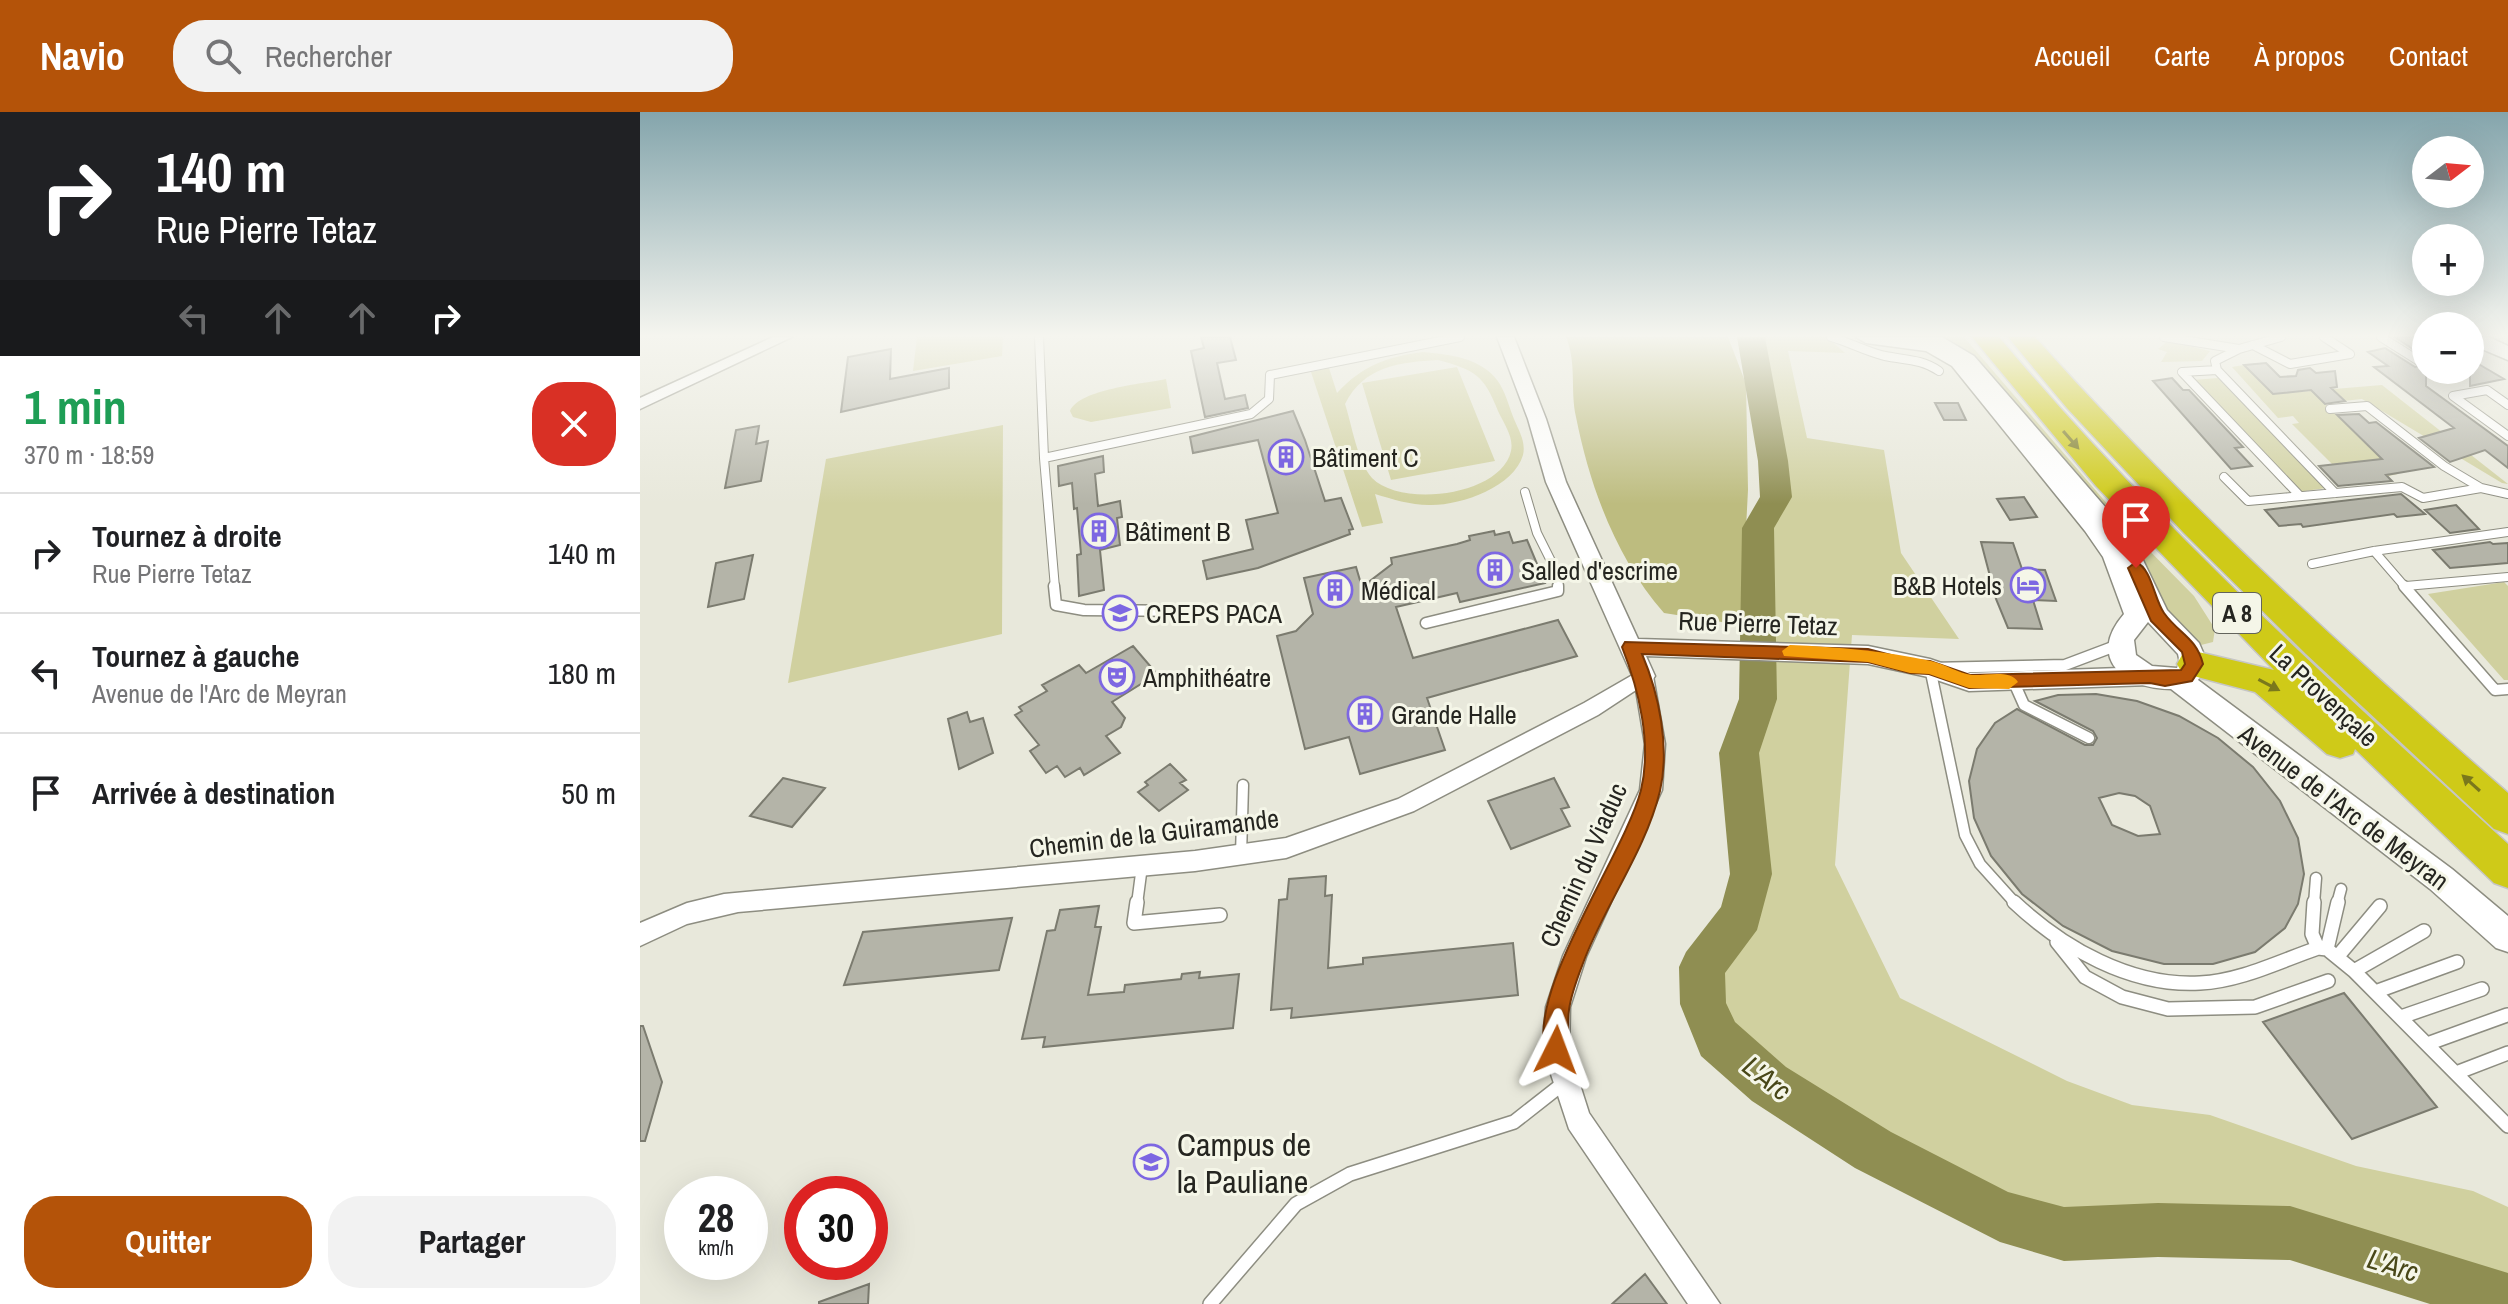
<!DOCTYPE html>
<html lang="fr">
<meta charset="utf-8">
<style>
:root{--surface:#fff;--page:#f2f2f2;--text:#202124;--muted:#757577;--line:#e0e0e0;--accent:#b45309}
body{margin:0;font-family:"Archivo Narrow",sans-serif;background:var(--page);color:var(--text);height:100vh;display:flex;flex-direction:column;font-size:30px;white-space:nowrap}
*{box-sizing:border-box;margin:0}
p{font-size:26px;color:var(--muted)}
.icon{flex:none;width:44px;height:44px;fill:none;stroke:currentColor;stroke-width:2;stroke-linecap:round;stroke-linejoin:round}
.map{position:relative;flex:1;overflow:hidden}
.drawer{display:flex;flex-direction:column;background:var(--surface);width:640px}
.drawer>*{flex:none}
.banner{background:#202124;color:#fff;overflow:hidden}
.needle{width:52px;rotate:74deg}
.controls{position:absolute;left:1772px;top:24px;display:grid;gap:16px}
.controls a{display:grid;place-items:center;width:72px;height:72px;border-radius:50%;background:var(--surface);box-shadow:0 8px 32px #0002;font-size:40px}
.speed{position:absolute;left:24px;top:1064px;display:flex;gap:16px;font-size:40px;font-weight:700;text-align:center}
.speed>*{display:grid;place-content:center;width:104px;height:104px;border-radius:50%;background:var(--surface);box-shadow:0 8px 32px #0002;line-height:1}
.speed small{font-size:20px;font-weight:400}
.speed .limit{border:12px solid #d22;background:#fff;color:#111}
.pin{position:absolute;display:grid;place-items:center;width:68px;height:68px;color:#fff;margin:-82px -34px;border-radius:50% 50% 50% 0;rotate:-45deg;box-shadow:0 0 8px #0007}
.pin .icon{rotate:45deg}
.me{position:absolute;width:88px;margin:-44px;rotate:3deg;stroke-linejoin:round;filter:drop-shadow(0 0 6px #0008)}
.turn{display:flex;align-items:center;gap:28px;height:168px;padding:0 24px;font-size:36px}
.turn .icon{width:104px;height:104px;stroke-width:2.5}
.turn b{display:block;font-size:56px;line-height:68px}
.lanes{display:flex;align-items:center;height:76px;padding:0 24px;background:#0003;justify-content:center;gap:40px;direction:ltr}
.lanes .off{opacity:.35}
.round{display:grid;place-items:center;flex:none;width:84px;height:84px;border-radius:32px;background:var(--page)}
.summary{display:flex;align-items:center;justify-content:space-between;height:136px;padding:0 24px}
h1{font-size:48px;font-weight:700;line-height:60px;color:#1e9e55}
.primary-button{display:flex;gap:16px;margin-top:auto;padding:16px 24px}
.primary-button a{flex:1;height:92px;border-radius:32px;background:var(--accent);color:#fff;font-size:32px;font-weight:700;line-height:92px;text-align:center}
.primary-button a+a{background:var(--page);color:var(--text)}
ul{padding:0;list-style:none}
li{display:flex;align-items:center;gap:24px;height:120px;padding:0 24px;border-top:2px solid var(--line)}
li div{flex:1}
li b{display:block;font-size:30px}
li em{font-style:normal}
header{display:flex;align-items:center;gap:48px;box-sizing:border-box;height:112px;padding:0 40px;background:var(--accent);color:#fff}
header strong{font-size:38px}
nav{display:flex;gap:44px;margin-inline-start:auto;font-size:28px}
.search{width:560px;height:72px;background:var(--page);display:flex;align-items:center;gap:20px;box-sizing:border-box;padding:0 28px;border-radius:32px;color:var(--muted);font-size:30px}
main{display:flex;flex:1;min-height:0}
.map>svg:first-child{display:block}
.green{fill:#d0d09f;fill-rule:evenodd}
.forest{fill:#bdbc7f}
.lines{fill:none;stroke-linecap:round;stroke-linejoin:round}
.river{fill:#8f8e52;fill-rule:evenodd}
.building{fill:#b4b4a8;stroke:#7b7b6f;stroke-width:2;fill-rule:evenodd}
.service-far2-casing{stroke:#8d8d81;stroke-width:10}
.service-far1-casing{stroke:#8d8d81;stroke-width:13}
.service-casing{stroke:#8d8d81;stroke-width:16}
.minor-casing{stroke:#8d8d81;stroke-width:3}
.tertiary-casing{stroke:#8d8d81;stroke-width:3}
.secondary-casing{stroke:#8d8d81;stroke-width:3}
.motorway-casing{stroke:#c6c6c5;stroke-width:3}
.service-far2{stroke:#fff;stroke-width:8}
.service-far1{stroke:#fff;stroke-width:10}
.service{stroke:#fff;stroke-width:13}
.minor{fill:#fff;fill-rule:evenodd}
.tertiary{fill:#fff;fill-rule:evenodd}
.secondary{fill:#fff;fill-rule:evenodd}
.motorway{fill:#cfca18;fill-rule:evenodd}
.oneway{fill:#7a781c}
.route{fill:#b45309;stroke:#753606;stroke-width:2}
.slow{fill:#f59e0b}
.labels{text-anchor:middle;dominant-baseline:central;stroke-width:6;stroke-linejoin:round;paint-order:stroke}
.shield{fill:#f5f6e8;stroke:#63645c;stroke-width:2}
.shield-label{font-size:24px;font-weight:bold;fill:#252520}
.poi-label{font-size:26px;fill:#252520;stroke:#f5f6e8;text-anchor:start}
.street-label{font-size:26px;fill:#252520;stroke:#f5f6e8}
.water-label{font-size:28px;font-style:italic;fill:#484718;stroke:#f5f6e8}
.near-poi-label{font-size:32px;fill:#252520;stroke:#f5f6e8;text-anchor:start}
</style>
<header>
<strong>Navio</strong>
<div class="search"><svg class="icon" aria-label="search" viewBox="0 0 24 24"><circle cx="10" cy="10" r="6"/><path d="M15 15l6 6"/></svg>Rechercher</div>
<nav><a>Accueil</a><a>Carte</a><a>À propos</a><a>Contact</a></nav>
</header>
<main>
<section class="drawer">
<div class="banner">
<div class="turn"><svg class="icon" aria-label="right" viewBox="0 0 24 24"><path d="M7 20v-9h11M14 6l5 5-5 5"/></svg><div><b>140 m</b>Rue Pierre Tetaz</div></div>
<div class="lanes"><svg class="icon off" aria-label="left" viewBox="0 0 24 24"><path d="M17 20v-9H6M10 6l-5 5 5 5"/></svg><svg class="icon off" aria-label="ahead" viewBox="0 0 24 24"><path d="M12 20V5M6 11l6-6 6 6"/></svg><svg class="icon off" aria-label="ahead" viewBox="0 0 24 24"><path d="M12 20V5M6 11l6-6 6 6"/></svg><svg class="icon" aria-label="right" viewBox="0 0 24 24"><path d="M7 20v-9h11M14 6l5 5-5 5"/></svg></div>
</div>
<div class="summary"><div><h1>1 min</h1><p>370 m · 18:59</p></div><a class="round" style="background:#d93025;color:#fff"><svg class="icon" aria-label="close" viewBox="0 0 24 24"><path d="M6 6l12 12M18 6L6 18"/></svg></a></div>
<ul>
<li><svg class="icon" aria-label="right" viewBox="0 0 24 24"><path d="M7 20v-9h11M14 6l5 5-5 5"/></svg><div><b>Tournez à droite</b><p>Rue Pierre Tetaz</p></div><em>140 m</em></li>
<li><svg class="icon" aria-label="left" viewBox="0 0 24 24"><path d="M17 20v-9H6M10 6l-5 5 5 5"/></svg><div><b>Tournez à gauche</b><p>Avenue de l'Arc de Meyran</p></div><em>180 m</em></li>
<li><svg class="icon" aria-label="arrive" viewBox="0 0 24 24"><path d="M6 21V4h12l-3 4 3 4H6"/></svg><div><b>Arrivée à destination</b></div><em>50 m</em></li>
</ul>
<div class="primary-button"><a>Quitter</a><a>Partager</a></div>
</section>
<div class="map">
<svg width="1868" height="1192" viewBox="0 0 1868 1192">
<rect width="100%" height="100%" fill="#e8e8db"/>
<path class="green" d="M277 225H363L362 244 273 259Z
M1113 225H1187L1205 241 1148 239 1167 326 1244 338 1261 441 1319 527 1212 523 1195 753 1260 886 1427 969 1492 993 1570 1003 1716 1054 1833 1079 1868 1095V1190L1650 1121 1424 1122 1360 1104 1233 1038 1129 972 1078 927 1063 892 1062 856 1101 804 1111 762 1099 640 1118 587V416L1136 385Z
M1296 225H1324L1493 422 1554 484 1575 517 1573 530 1561 533 1532 509Z
M1528 229 1570 239 1562 249 1521 250 1527 240 1518 237Z
M783 240C808 242 841 246 857 268 865 278 869 295 874 307 879 319 886 330 883 343 874 375 820 394 789 393 770 393 752 387 735 382L743 411 722 415 671 260 689 256 697 281C722 254 746 245 783 240ZM798 248C835 258 844 263 858 299 864 312 874 325 871 339 861 384 761 396 732 366 717 349 712 313 705 292 724 254 760 250 798 248Z
M1604 253 1633 282 1742 273 1868 372 1862 371 1722 287 1684 291 1758 362 1734 367 1716 350 1692 352 1652 312 1659 311 1653 304 1638 306 1592 255Z
M817 255 855 349 751 368 722 271Z
M1578 266 1686 376 1658 380 1553 268Z
M526 267 531 296 451 310 433 305 430 299C440 277 502 272 526 267Z
M363 313 362 522 148 571 186 347Z
M1864 470 1868 474V568H1864L1788 482Z"/>
<path class="forest" d="M926 225H1088L1106 272 1108 378 1101 513 1024 501C976 446 950 375 936 305 930 277 937 252 926 225Z"/>
<g class="lines">
<path class="river" d="M1097 225H1125L1148 349 1152 385 1134 416 1137 587 1119 641 1132 762 1117 818 1085 861 1086 891 1095 910 1146 955 1251 1020 1368 1080 1424 1095 1518 1091 1650 1094 1868 1161V1192H1790L1650 1148 1518 1145 1424 1149 1360 1130 1215 1056 1112 989 1061 944 1040 892 1039 855 1046 840 1081 795 1090 762 1079 641 1099 587 1102 416 1120 385 1118 349Z"/>
</g>
<path class="building" d="M561 225H590L596 248 577 251 585 287 605 283 608 296 565 305 551 239 564 236Z
M1755 225H1786V274L1868 334V356L1845 338 1810 350 1779 326 1814 316 1734 255 1748 254 1728 240 1745 236 1775 255 1784 253 1783 244Z
M251 237 250 267 309 256V276L201 300 208 245Z
M1830 247 1864 267 1830 274Z
M1626 251 1640 265 1656 264 1658 258 1670 256 1676 261 1695 259 1697 275 1691 276 1705 289 1685 292 1671 278 1633 282 1604 253Z
M1532 266 1543 278H1549L1603 335 1595 336 1612 354 1591 357 1513 269Z
M1295 291H1318L1326 308H1304Z
M653 299 665 328 685 389 701 386 713 417 709 418 710 422 618 456 567 467 563 449 613 437 606 408 638 401 618 328 553 341 550 325Z
M1719 302 1729 311 1736 310 1794 355 1746 363 1752 369 1698 374 1679 354 1742 347 1697 303Z
M119 314 116 332 128 329 121 369 85 376 96 318Z
M463 344 464 360 455 362 458 394 480 389 482 405 477 406 480 433 460 438 464 478 439 484 437 443 441 442 437 396 434 397 432 371 419 374 418 354Z
M1761 382 1785 402 1757 405 1754 402 1663 415 1661 412 1639 414 1625 398Z
M1384 385 1397 405 1370 408 1357 387Z
M1816 393 1839 417 1810 421 1785 398Z
M854 419 855 423 869 420 873 431 887 428 905 471 820 490 817 481 756 495 773 546 918 508 937 544 787 586 805 638 720 662 709 625 665 637 637 524 656 519 673 502 664 466 716 455 722 475 752 452 751 446 817 432 830 428 829 424Z
M1341 430 1373 431 1382 457 1405 458 1416 489 1393 488 1402 517 1368 516 1356 487Z
M1850 430 1853 432 1868 431V451L1810 456 1793 438Z
M113 443 104 487 68 495 76 451Z
M493 534 517 562 472 590 485 606 481 615 466 624 480 641 444 663 440 656 425 665 417 654 406 661 390 639 399 633 375 603 382 599 379 595 407 579 402 573 439 553 446 561Z
M1456 582 1497 589 1539 604 1578 626 1613 655 1640 689 1658 726 1664 762 1658 792 1645 816 1615 840 1573 852H1524L1472 839 1423 814 1382 782 1351 744 1334 706 1329 669 1337 637 1355 611 1377 597 1445 633H1453L1457 626 1453 619 1395 589 1418 583ZM1479 681 1495 684 1510 694 1520 722 1498 724 1472 713 1459 686Z
M327 600 330 610 343 606 353 641 319 657 308 607Z
M530 652 546 668 540 671 548 678 519 699 498 680 508 673 505 670Z
M143 666 185 676 152 715 110 704Z
M914 666 929 695 921 697 930 714 871 737 848 689Z
M686 764 685 784 692 783 688 856 723 852V846L873 831 878 883 651 906 652 896 631 898 639 788 647 787 649 767Z
M459 794 455 815H461L448 883 484 880 485 873 541 867 542 862 560 860 559 866 599 862 593 916 403 935 405 925 382 927 407 819 415 818 420 798Z
M372 806 359 858 204 873 223 820Z
M1704 881 1797 995 1712 1027 1623 910Z
M0 914H3L22 970 5 1029H0Z
M1005 1162 1027 1192H972Z
M229 1172 228 1192H179V1190Z"/>
<g class="lines">
<g class="service-far2-casing">
<path id="service-far2" d="M399 225 404 346 611 302 629 287 630 263 820 225
M1191 225C1209 230 1227 240 1245 244 1265 248 1282 247 1299 259
M1524 225 1599 237 1575 249 1577 258
M1741 225 1779 249
M1613 233 1650 252 1710 242 1684 225
M1599 237 1641 225
M1868 293 1847 278 1813 284 1868 324
M1690 297 1727 294 1804 354 1841 376
M404 346 415 476
M1584 365 1608 389 1762 375 1783 386 1841 376 1868 382
M885 380 897 421 919 465 918 476
M1660 384 1542 260 1577 258 1695 381
M1734 439 1766 476
M1672 452 1734 439 1868 420
M1766 474 1868 465"/>
</g>
<g class="service-far1-casing">
<path id="service-far1" d="M414 474 416 493 444 498 554 499
M1764 474 1855 578 1868 577
M786 511 918 479V474
M1372 566 1384 593 1449 626
M601 743 603 673
M497 792 502 754
M1376 792 1340 752 1325 723 1290 556 1425 553 1478 533
M1674 792 1676 766
M1697 792 1701 777"/>
</g>
<g class="service-casing">
<path id="service" d="M497 790 494 811 580 803
M1374 790C1423 836 1491 875 1560 871 1601 869 1640 849 1678 836L1687 837 1714 859 1868 1014
M1674 790 1672 822 1678 836
M1417 830 1445 865 1482 885 1528 897 1615 895 1688 869
M1687 837 1698 790
M1698 844 1740 794
M1714 859 1784 819
M1735 880 1817 850
M1761 905 1842 877
M1787 932 1867 903
M1816 961 1868 941
M570 1192 656 1092 710 1062 874 1010 925 970"/>
</g>
<g class="minor-casing">
<path id="minor" d="M133 225H152L0 297V286Z
M1003 557 1010 559 1013 564 1025 632 1022 678 946 845 930 895 929 938 949 1001 1080 1192H1048L929 1017 903 938 906 895 923 844 1000 678 1005 632 996 578 958 603 774 699 646 746 555 759 98 800 47 812 0 834V811L47 791 84 782 555 739 646 726 758 687 944 591Z"/>
</g>
<g class="tertiary-casing">
<path id="tertiary" d="M857 225H874L906 307 926 370 998 527 1228 534 1290 547 1330 561 1510 555 1518 558 1522 564 1518 570 1510 573 1329 579 1288 565 1228 552 1006 544 1015 564 1011 570 1003 573 995 570 906 370 888 307Z"/>
</g>
<g class="secondary-casing">
<path id="secondary" d="M1216 225H1302L1334 244 1473 404 1500 442 1527 498 1559 531 1568 552 1558 568 1812 757 1868 804V840L1856 836 1790 777 1531 577C1484 577 1446 546 1484 502L1463 445 1445 419 1312 254 1286 239 1226 231ZM1508 510 1538 542 1540 551 1537 556 1512 554 1496 543 1494 528Z
M1830 225H1849L1868 234V248L1830 232Z"/>
</g>
<g class="motorway-casing">
<path id="motorway" d="M1332 225H1359C1513 410 1691 570 1868 732V776L1854 771 1715 637 1713 642 1700 646 1687 642 1615 580 1542 561 1537 552 1542 543 1554 539 1634 558 1456 374Z
M1368 225H1395C1541 390 1703 537 1868 681V722L1854 717 1666 542 1544 421 1427 296Z"/>
</g>
<use href="#service-far2" class="service-far2"/>
<use href="#service-far1" class="service-far1"/>
<use href="#service" class="service"/>
<use href="#minor" class="minor"/>
<use href="#tertiary" class="tertiary"/>
<use href="#secondary" class="secondary"/>
<use href="#motorway" class="motorway"/>
</g>
<defs><path id="oneway-solid" d="M-6-.8H1V-3.2L6.5 0L1 3.2V.8H-6Z" transform="scale(2)"/></defs>
<g class="oneway">
<use href="#oneway-solid" transform="translate(1431 328) rotate(49)"/>
<use href="#oneway-solid" transform="translate(1629 573) rotate(28)"/>
<use href="#oneway-solid" transform="translate(1831 671) rotate(-138)"/>
</g>
<linearGradient id="sky" x2="0" y2="1"><stop stop-color="#84a5ac"/><stop offset="0.57" stop-color="#f5f5ef"/><stop offset="1" stop-color="#f5f5ef" stop-opacity="0"/></linearGradient>
<rect width="1868" height="392" fill="url(#sky)"/>
<path class="route" d="M1496 450C1512 457 1514 487 1524 501 1539 522 1556 525 1563 552L1552 569 1525 574 1510 571 1329 576 1289 562 1270 561 1228 550 1002 542C1019 582 1030 635 1020 679 1006 737 967 790 945 846 939 862 931 881 929 898 927 914 930 931 924 946L916 949 907 946C882 884 984 744 1001 678 1012 632 999 578 982 535L985 530 1228 537 1270 548 1290 549 1330 563 1541 558 1545 552 1542 540 1511 509 1488 456Z"/>
<path class="slow" d="M1150 533C1198 535 1244 539 1291 549 1305 552 1318 561 1332 563 1346 564 1370 557 1378 570L1369 577 1329 576 1289 562 1270 561 1228 550 1144 544 1142 539Z"/>
<defs>
<g id="building-ring" transform="scale(1.8)"><circle r="9.5" fill="#f5f6e8" stroke="#7d67e2" stroke-width="1.5"/><path d="M-4-6H4V6H1V3H-1V6H-4ZM-2.5-4.3h1.7v1.8h-1.7ZM.8-4.3h1.7v1.8H.8ZM-2.5-1h1.7V.8h-1.7ZM.8-1h1.7V.8H.8Z" fill="#7d67e2"/></g>
<g id="hotel-ring" transform="scale(1.8)"><circle r="9.5" fill="#f5f6e8" stroke="#7d67e2" stroke-width="1.5"/><path d="M-6-4.5h1.5V1H6V5H4.5V3h-9V5H-6ZM-4 0a1.8 1.8 0 1 1 3.6 0ZM.5 0V-2.5h3Q6-2.5 6 0Z" fill="#7d67e2"/></g>
<g id="university-ring" transform="scale(1.8)"><circle r="9.5" fill="#f5f6e8" stroke="#7d67e2" stroke-width="1.5"/><path d="M0-5L7-2L0 1L-7-2ZM-4 1L0 2.5L4 1V4Q0 6-4 4Z" fill="#7d67e2"/></g>
<g id="theatre-ring" transform="scale(1.8)"><circle r="9.5" fill="#f5f6e8" stroke="#7d67e2" stroke-width="1.5"/><path d="M-5-5.5Q0-4 5-5.5V0Q5 5 0 6Q-5 5-5 0ZM-3.3-2.5H-1v1.5H-3.3ZM1-2.5H3.3v1.5H1ZM-2.8 1Q0 5.5 2.8 1Z" fill="#7d67e2"/></g>
</defs>
<g fill-rule="evenodd">
<use href="#building-ring" x="646" y="345"/>
<use href="#building-ring" x="459" y="419"/>
<use href="#building-ring" x="855" y="458"/>
<use href="#hotel-ring" x="1388" y="473"/>
<use href="#building-ring" x="695" y="478"/>
<use href="#university-ring" x="480" y="501"/>
<use href="#theatre-ring" x="477" y="565"/>
<use href="#building-ring" x="725" y="602"/>
<use href="#university-ring" x="511" y="1050"/>
</g>
<g class="labels">
<rect class="shield" x="1573" y="481" width="48" height="40" rx="6"/>
<g class="shield-label">
<text x="1597" y="501">A 8</text>
</g>
<g class="poi-label">
<text x="672" y="345">Bâtiment C</text>
<text x="485" y="419">Bâtiment B</text>
<text x="881" y="458">Salled d'escrime</text>
<text x="1362" y="473" text-anchor="end">B&amp;B Hotels</text>
<text x="721" y="478">Médical</text>
<text x="506" y="501">CREPS PACA</text>
<text x="503" y="565">Amphithéatre</text>
<text x="751" y="602">Grande Halle</text>
</g>
<g class="street-label">
<text transform="translate(1118 511) rotate(2)">Rue Pierre Tetaz</text>
<text transform="translate(1684 583) rotate(43)">La Provençale</text>
<text transform="translate(1704 695) rotate(37)">Avenue de l'Arc de Meyran</text>
<text transform="translate(514 721) rotate(-7)">Chemin de la Guiramande</text>
<text transform="translate(943 753) rotate(-66)">Chemin du Viaduc</text>
</g>
<g class="water-label">
<text transform="translate(1127 966) rotate(38)">L'Arc</text>
<text transform="translate(1753 1153) rotate(17)">L'Arc</text>
</g>
<g class="near-poi-label">
<text x="537" y="1032">Campus de<tspan x="537" dy="37">la Pauliane</tspan></text>
</g>
</g>
</svg>
<div class="controls">
<a><svg class="needle" viewBox="-14 -14 28 28"><path d="M0-13l5 13h-10z" fill="#e53935"/><path d="M0 13l5-13h-10z" fill="#757577"/></svg></a>
<a>+</a>
<a>−</a>
</div>
<div class="speed"><div>28<small>km/h</small></div><div class="limit">30</div></div>
<div class="pin" style="left:1496px;top:456px;background:#d93025"><svg class="icon" aria-label="arrive" viewBox="0 0 24 24"><path d="M6 21V4h12l-3 4 3 4H6"/></svg></div>
<svg class="me" style="left:916px;top:938px" viewBox="-20 -20 40 40"><path d="M0-17L14 15 0 8-14 15z" fill="#b45309" stroke="#fff" stroke-width="4"/></svg>
</div>
</main>
